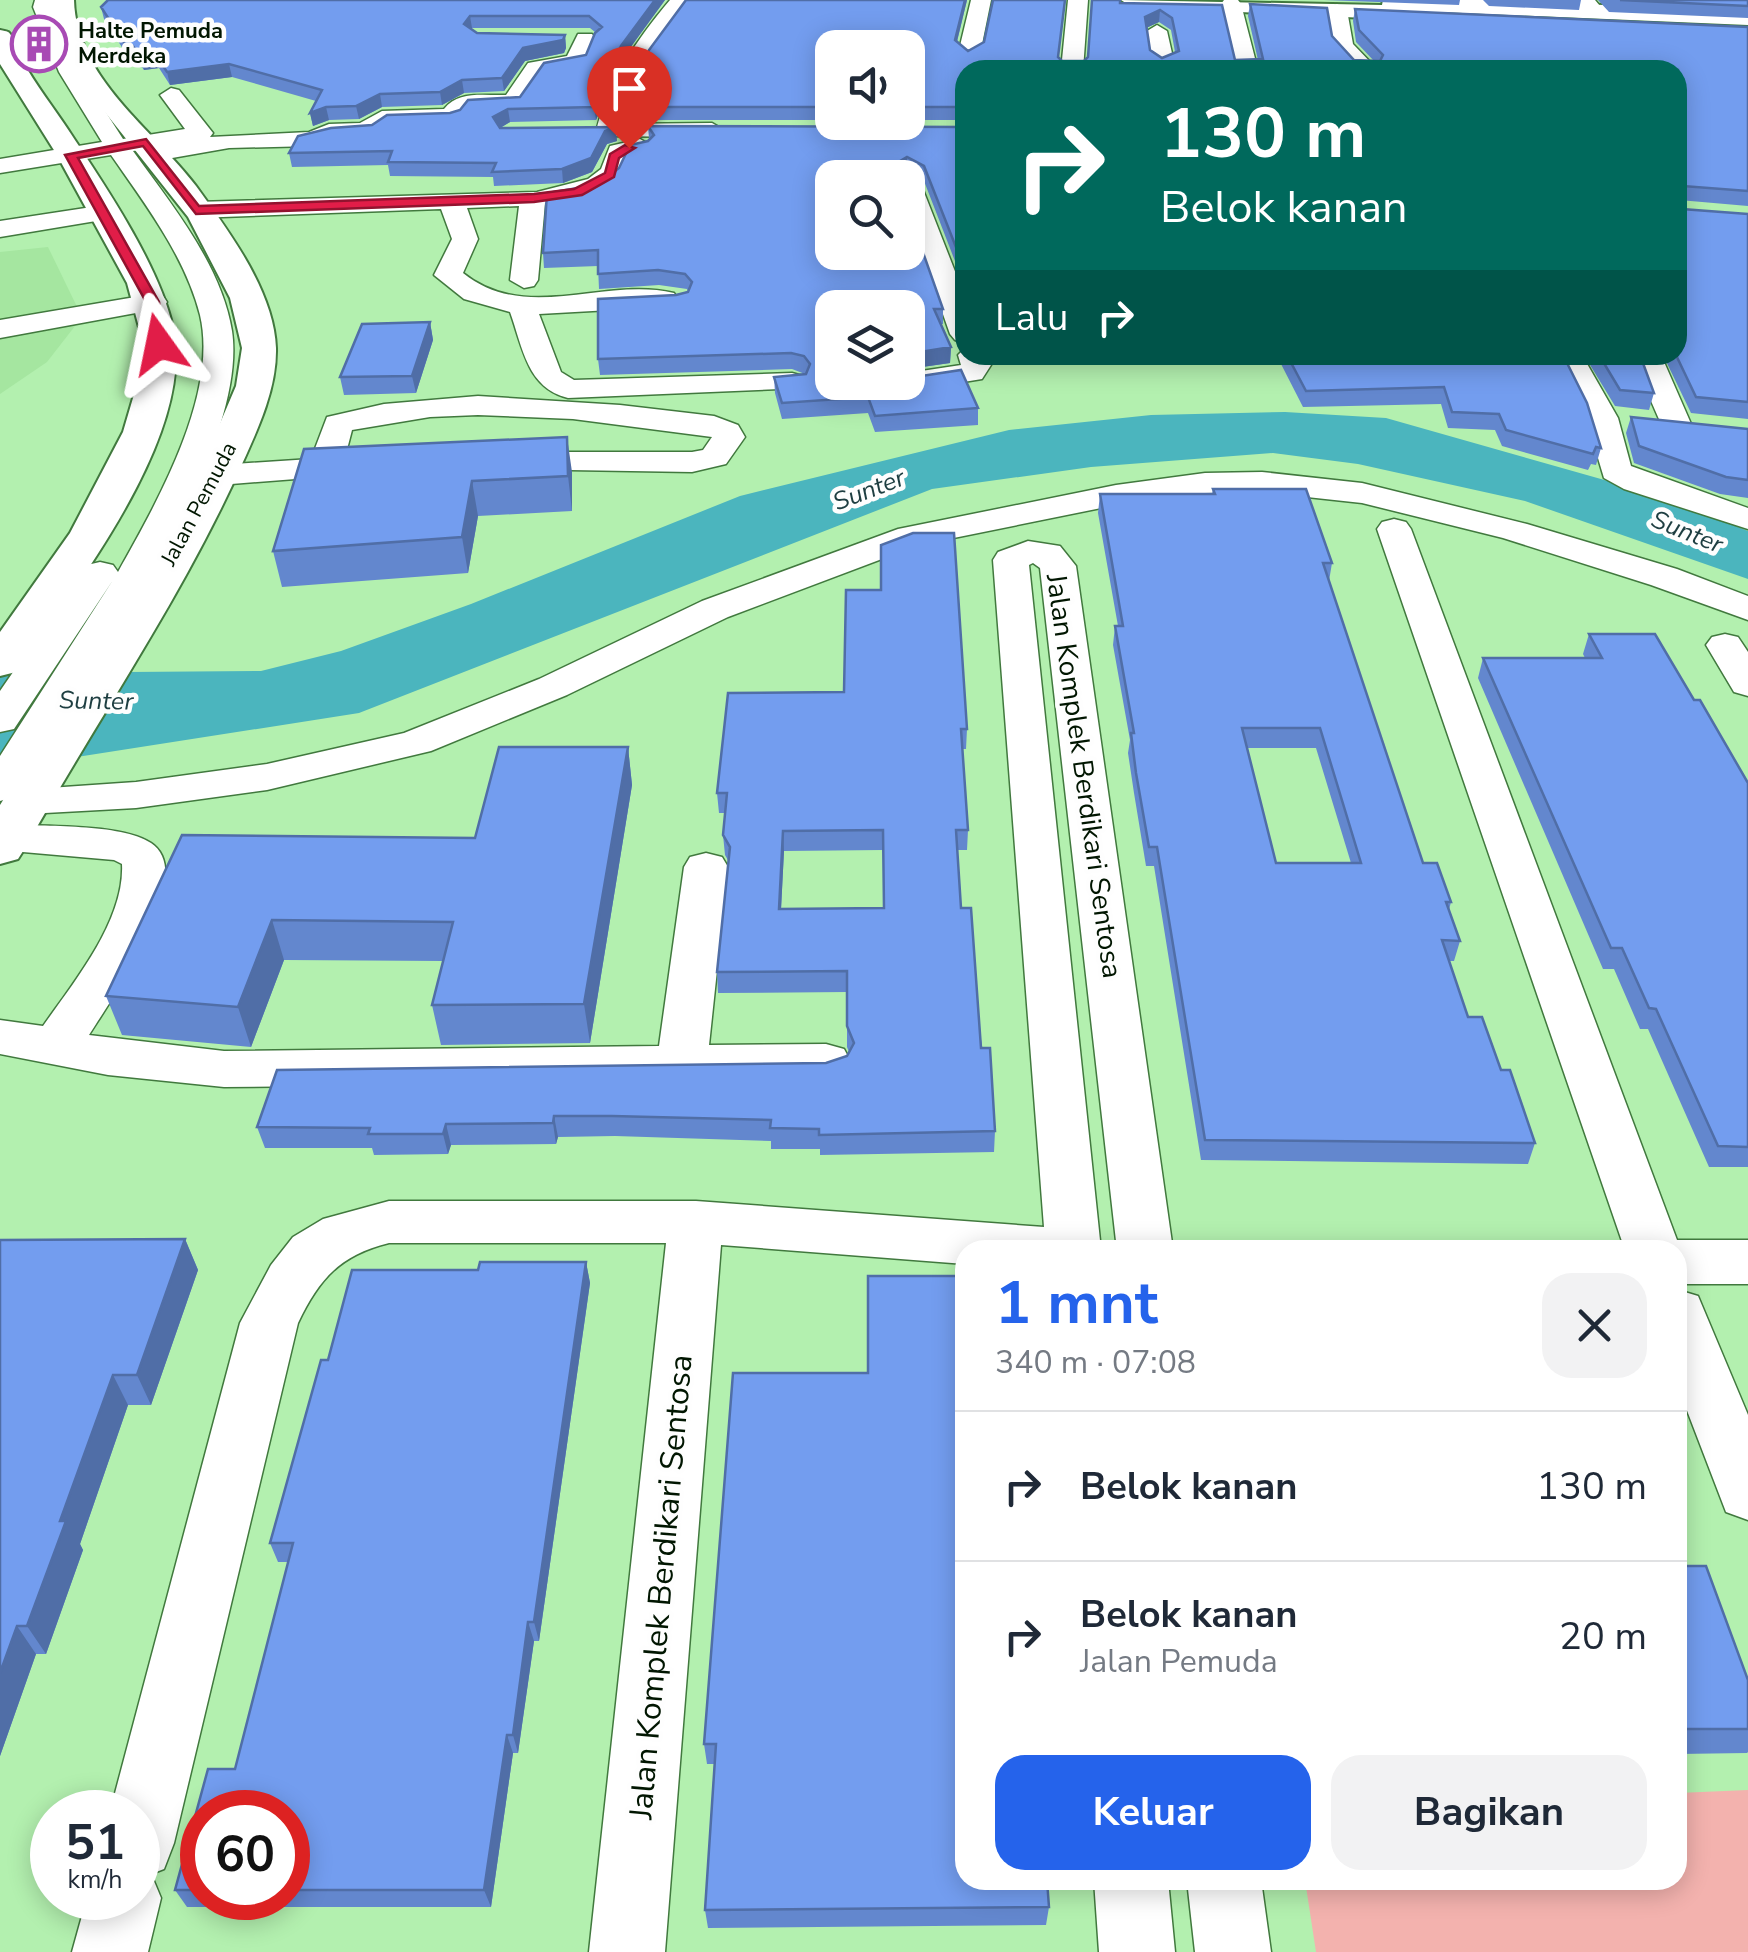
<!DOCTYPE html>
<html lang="id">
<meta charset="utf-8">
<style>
:root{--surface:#fff;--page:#f2f2f3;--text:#1f2937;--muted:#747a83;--line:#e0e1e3;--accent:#2563eb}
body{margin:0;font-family:"Nunito Sans",sans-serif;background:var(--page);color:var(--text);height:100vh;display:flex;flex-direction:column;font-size:38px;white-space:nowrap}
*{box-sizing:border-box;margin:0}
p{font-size:32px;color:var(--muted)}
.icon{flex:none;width:55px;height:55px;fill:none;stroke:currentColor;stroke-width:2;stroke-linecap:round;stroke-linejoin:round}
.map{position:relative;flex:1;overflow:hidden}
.side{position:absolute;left:955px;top:1240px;width:732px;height:650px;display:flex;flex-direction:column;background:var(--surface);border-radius:30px;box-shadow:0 5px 25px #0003}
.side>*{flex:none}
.banner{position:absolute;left:955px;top:60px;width:732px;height:305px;border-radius:30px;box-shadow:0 5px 25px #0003;background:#00695c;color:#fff;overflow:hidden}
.tools{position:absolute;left:815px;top:30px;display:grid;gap:20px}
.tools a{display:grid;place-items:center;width:110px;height:110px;border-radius:20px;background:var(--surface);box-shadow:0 5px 25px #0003;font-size:50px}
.speed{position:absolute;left:30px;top:1790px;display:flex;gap:20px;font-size:50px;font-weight:700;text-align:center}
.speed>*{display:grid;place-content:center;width:130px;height:130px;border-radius:50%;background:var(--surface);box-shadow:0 5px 25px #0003;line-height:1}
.speed small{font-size:25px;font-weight:400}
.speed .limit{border:15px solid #d22;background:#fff;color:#111}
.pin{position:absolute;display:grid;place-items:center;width:85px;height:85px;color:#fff;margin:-102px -42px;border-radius:50% 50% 50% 0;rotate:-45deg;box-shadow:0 0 10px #0007}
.pin .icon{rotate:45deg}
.me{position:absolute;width:110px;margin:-55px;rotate:348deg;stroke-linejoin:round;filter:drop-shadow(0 0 8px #0008)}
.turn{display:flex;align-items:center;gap:35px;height:210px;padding:0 40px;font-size:45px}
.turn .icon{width:130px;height:130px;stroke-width:2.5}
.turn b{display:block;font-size:70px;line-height:85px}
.then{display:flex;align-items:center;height:95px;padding:0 40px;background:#0003;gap:20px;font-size:38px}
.round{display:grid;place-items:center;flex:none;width:105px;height:105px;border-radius:30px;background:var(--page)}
.headline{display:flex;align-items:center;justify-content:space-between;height:170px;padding:0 40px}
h1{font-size:60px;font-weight:700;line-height:75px;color:var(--accent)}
.action{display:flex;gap:20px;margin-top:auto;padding:20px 40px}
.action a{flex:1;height:115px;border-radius:30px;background:var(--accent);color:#fff;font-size:40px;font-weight:700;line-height:115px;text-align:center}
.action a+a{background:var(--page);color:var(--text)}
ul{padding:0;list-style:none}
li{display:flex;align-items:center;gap:30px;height:150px;padding:0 40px;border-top:2px solid var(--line)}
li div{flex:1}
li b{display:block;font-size:38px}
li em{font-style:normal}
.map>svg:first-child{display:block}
.built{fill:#a5e6a0}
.green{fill:#f3b2ae}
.water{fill:#4bb5be}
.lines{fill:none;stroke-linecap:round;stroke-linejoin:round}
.minor-casing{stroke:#41793e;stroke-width:3}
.major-casing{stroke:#41793e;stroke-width:4}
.minor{fill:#fff;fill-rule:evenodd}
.major{fill:#fff;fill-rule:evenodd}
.wall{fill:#6387ce;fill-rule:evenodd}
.shaded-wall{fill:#506ea7}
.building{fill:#739def;stroke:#506ea7;stroke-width:2.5;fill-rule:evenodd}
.route{fill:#e11d48;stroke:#92132f;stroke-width:2.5}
.labels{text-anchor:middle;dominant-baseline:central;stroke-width:9;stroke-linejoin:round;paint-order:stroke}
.far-poi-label{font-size:22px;font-weight:bold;fill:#011601;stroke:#fefefe;text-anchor:start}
.far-street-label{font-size:22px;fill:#011601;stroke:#fefefe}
.far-water-label{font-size:25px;font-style:italic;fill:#1e3e41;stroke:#fefefe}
.street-label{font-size:28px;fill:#011601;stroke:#fefefe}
.near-street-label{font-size:32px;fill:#011601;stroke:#fefefe}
</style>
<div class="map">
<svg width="1748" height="1952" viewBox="0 0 1748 1952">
<rect width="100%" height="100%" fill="#b3f0af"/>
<path class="built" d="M48 247 82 317 47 362 0 394V252Z"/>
<path class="green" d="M1748 1790V1952H1316L1305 1880H1678V1793Z"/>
<path class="water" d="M1285 412 1386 418 1661 496 1748 531V579L1525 501 1358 464 1273 453 1091 467 932 489 359 713 32 764 0 762V673L261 671 341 651 471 604 740 496 1009 430 1151 415Z"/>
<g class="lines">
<g class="minor-casing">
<path id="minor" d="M35 0H55L53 7 80 72 123 139 185 129 160 95 171 88 179 90 209 128 213 133 210 137 309 132 329 124 360 123 382 111 444 109C459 90 484 96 506 95L528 63 567 56 578 34H592L595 38 584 66 543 73 521 107 468 110 459 121 451 123 388 125 374 135 333 138 313 146 229 148 155 161 146 159 143 154 146 149 133 151C171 204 221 264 232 331 250 451 85 688 20 790L136 782 267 764 404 733 539 679 702 601 898 529 1116 485 1205 473 1262 472 1362 483 1527 524 1677 569 1748 596V620L1651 585 1503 538 1362 503 1262 492 1205 493 1116 505 919 545 728 617 567 695 431 751 267 790 136 808 27 814 12 810 7 799 0 801V756L113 580 14 729 0 732V691L87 565 100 562 113 565 118 572C156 504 219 395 200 315 185 256 145 204 111 155L0 173V159L102 142 59 72 33 7Z
M670 0H691L647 61 621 124 712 123 724 130 712 137 600 136 596 131C609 80 637 39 670 0Z
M971 0H991L980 54 969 60 958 54Z
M1068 0H1088L1083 70H1061Z
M1224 0H1238L1241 4 1258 70H1236L1221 4Z
M1575 0H1595L1605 12 1602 16H1588Z
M1337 4 1347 10 1353 44 1378 70H1355L1333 46 1327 10Z
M1157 25 1167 31 1174 62 1163 68 1152 62 1147 31Z
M640 139 652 146 648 151 628 156C622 194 579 203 545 203L538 280 534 286 524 288 510 280 519 206 467 208 478 239 463 273C526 324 605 276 674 293L678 299 674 305 664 307 539 314 561 372 574 380 792 373 803 376 807 382 803 388 568 398C527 388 523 348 510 312L464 299 434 275 452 239 441 209 196 218 183 210 196 202 537 192 588 179 601 169 610 146Z
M908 175 920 182 965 297V343L955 340 950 334 908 215V178H899Z
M105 205 114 208 118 213 114 218 0 237V221Z
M153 294 163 296 167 302 163 308 0 338V320Z
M965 348V355H988L991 365 982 379 908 391 897 388 893 382H908V373L961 365 958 355Z
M1552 355H1582L1618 418 1631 466 1748 508V529L1624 489 1604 478 1586 418Z
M1631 355H1661L1692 426 1687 433H1665Z
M478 396 620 405 714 416 738 425 745 437 726 464 692 472 507 469 495 466 491 459 495 452H692L703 450 712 437 573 419 478 415 430 417 352 430 345 457 373 459 377 466 373 473 219 485 207 482 202 475 207 468 219 465 311 459 327 417 384 404Z
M1394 519 1406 522 1411 529 1677 1240H1748V1284H1678V1250H1625L1377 529 1382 522Z
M1028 541 1060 546 1076 566 1173 1250H1117L1040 568 1033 563 1029 565 1101 1250H965V1264L721 1245 665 1952H589L666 1243H389C340 1255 319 1279 298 1323L174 1843 164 1869 151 1874 161 1898 148 1952H72L87 1898H138V1812H110L240 1323 271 1265 293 1237 323 1219 389 1201H696L1044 1227 993 560 998 552Z
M1725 634 1738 637 1748 652V696L1734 692 1706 645 1712 637Z
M6 824C43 827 121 823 151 843 200 875 110 1001 89 1035L224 1051 659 1046 684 867 690 857 706 853 722 857 728 867 709 1045 826 1044 844 1049 851 1062 844 1075 826 1080 224 1087 108 1075 0 1054V1020L43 1026C74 982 125 920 122 864L114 860 0 850V826Z
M1678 1290 1698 1296 1748 1415V1520L1726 1512 1678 1387Z
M1094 1880H1168L1175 1952H1099Z
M1187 1880H1261L1271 1952H1195Z"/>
</g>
<g class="major-casing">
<path id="major" d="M52 0H74C76 78 152 128 196 186 228 230 274 291 276 348 277 388 258 429 242 464 182 598 97 720 25 848L18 859 0 864V805L123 610 191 491 236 386 242 348 230 298 188 217 66 63 51 22Z
M1121 0 1382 5 1383 0H1484L1748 11V25L1440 12 1438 19 1430 21 1132 7Z
M0 30C8 32 8 30 12 37 16 44 18 52 21 58 35 85 55 109 71 134 106 187 160 267 173 328 196 436 74 588 16 672L0 676V632L70 533 123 432 138 381 140 331 127 283 57 155 0 64Z"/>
</g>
<use href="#minor" class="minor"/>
<use href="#major" class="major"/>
</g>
<path class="wall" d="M665 0 622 59 596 120 510 122 500 128 617 141 607 144 592 172 563 183 494 186 493 177 390 176 388 165 292 167 289 153 372 125 450 113 520 97 586 55 595 32 590 28H472L471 29 477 33 565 35 566 48 564 53 525 61 504 91 464 93 442 105 382 107 359 119 329 120 313 126 310 113 316 101 232 77 170 85 159 68 144 70 136 59 130 60 104 19 101 7Z
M686 0H967L957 42 968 51 1059 57 1062 61H1084L1088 57 1120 3 1222 5 1235 60H1258L1248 16 1250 4 1332 36 1354 60 1374 61 1356 42 1353 21 1355 9 1748 27V206L1679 200V205L1682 209 1748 214V419L1691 413 1663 355H1678V70H965V120H908V48H832V120H627L625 107ZM1159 22 1171 30 1175 52 1162 58 1150 50 1146 28Z
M1324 0H1460L1459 5Z
M1483 0H1581L1579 10 1489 6Z
M1598 0H1748V18L1609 12Z
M648 126 965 127V287L924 181 907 171 904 173 832 178 943 309V324H941L951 347 950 363 908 369V308L832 382 978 408V425L875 432 868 413 782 419 775 393 774 377 805 374 792 369 600 375 598 359 676 295 688 291 687 289 659 285 599 289 598 266 544 268 543 253 584 187 608 177 648 141 649 139Z
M430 322 433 340 416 393 344 395 340 377Z
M1270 355H1563L1601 448 1596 465 1591 464 1588 470 1502 446 1495 430 1448 428 1441 404 1303 407 1280 362H1274Z
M1584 355H1640L1654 393 1649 410 1615 406Z
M1631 417 1748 429V498L1720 494 1634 463 1626 433Z
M304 449 572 472V511L478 516 468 573 282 587 273 551Z
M1213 489 1332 563 1329 581 1423 863 1451 902 1449 910 1460 941 1454 961H1449L1468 1017 1501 1070 1535 1143 1528 1164 1201 1160 1154 866H1146L1134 793 1128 753 1130 740 1113 645 1115 626H1118L1098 513 1100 494H1212ZM1247 748H1316L1351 863H1276Z
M1589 634 1694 700 1748 783V1167H1709L1648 1029H1640L1614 969H1603L1478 678 1483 658H1585L1583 654Z
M728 693 967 729 966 749H962L968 830 967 850H957L961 908 995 1131 994 1152 820 1155V1149H771V1141L615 1136 558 1137 556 1144 451 1145 448 1154 374 1155 372 1148H265L257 1127 826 1063 847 1056 849 1052 847 1047V992L718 993 717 972 729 862 725 855 723 835 726 813H719L717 793ZM883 850 884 908 781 909 784 851Z
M628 747 632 785 590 1043 441 1045 432 1005 443 961 284 960 251 1047 122 1035 106 996 182 835 475 838Z
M185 1239 198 1270 151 1405H128L80 1544 83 1550 46 1654H36L0 1756V1240Z
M480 1262H586L590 1283 539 1641H534L518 1753H513L491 1907H187L175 1890 208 1769H235L288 1562H278L270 1543 321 1360H328L352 1270H478ZM202 1812H288V1898H202Z
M733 1373 965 1880 1049 1907 1046 1925 708 1928 705 1910 714 1764H707L704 1744Z
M1678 1553 1682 1566 1748 1680V1752L1747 1753 1678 1754Z"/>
<path class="shaded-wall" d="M655 0H665L622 59 596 120 594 107 621 46Z
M965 0H967L954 53 955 40Z
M1160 10 1159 22 1144 29 1145 17Z
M470 16 472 28 465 37 464 24Z
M565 35 566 48 564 53 525 61 504 91 502 78 523 48Z
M133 46 136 59 130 60 127 47Z
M156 55 159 68 144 70 141 57Z
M229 64 232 77 170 85 167 72Z
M462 80 464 93 442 105 440 92Z
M380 94 382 107 359 119 356 106Z
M326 107 329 120 313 126 310 113Z
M508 109 510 122 495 131 493 117Z
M616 127 617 141 607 144 592 172 563 183 562 169 605 131Z
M907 157V171L897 178 895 164Z
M430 322 433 340 416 393 412 376Z
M951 347 950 363 908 369V353Z
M567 437 572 472V511L568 476Z
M472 481 478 516 468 573 462 537Z
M628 747 632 785 590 1043 584 1004Z
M783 831 784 851 780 929 779 909Z
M272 920 284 960 251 1047 238 1007Z
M554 1116 558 1137 556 1144 553 1123Z
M446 1124 451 1145 448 1154 443 1134Z
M185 1239 198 1270 151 1405 137 1375Z
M586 1262 590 1283 539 1641 534 1622Z
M113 1375 128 1405 80 1544 83 1550 46 1654 27 1626 60 1521Z
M528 1622 534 1641 518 1753 513 1735Z
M17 1626 36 1654 0 1756V1673Z
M507 1735 513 1753 491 1907 484 1890Z"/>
<path class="building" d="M108 0H655L621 46 594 107 508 109 493 117 500 128 616 127 605 131 591 158 562 169 492 172 496 163 388 162 392 151 289 153 298 136 331 128 372 125 387 115 450 113 460 110 468 100 520 97 544 63 586 55 595 33 602 27 589 16H470L464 24 477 33 565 35 563 40 523 48 502 78 462 80 440 92 380 94 356 106 326 107 310 113 322 90 229 64 167 72 156 55 141 57 133 46 127 47 101 7Z
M686 0H965L955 40 968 51 984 42 993 0H1065L1058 57 1062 61H1084L1088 57 1092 0H1120V3L1222 5 1235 60 1263 59 1250 4 1327 8 1332 36 1354 60 1380 61 1383 55 1359 30 1355 9 1748 27V191L1683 186 1679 190V205L1682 209 1748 214V402L1696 397 1676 355H1678V70H965V107H908V48H832V107H625L649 50ZM1160 10 1172 18 1179 51 1162 58 1150 50 1145 17Z
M1620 0H1748V6Z
M648 126 965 127V270L924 166 907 157 895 164 904 168V178H832V252H908V210L943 309H934L951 347 908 354V308H832V382H908V378L961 370 978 408 875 416 868 397 782 403 774 377 806 374 810 364 804 356 791 353 598 359V299L676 295 688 292 692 282 685 274 658 270 598 274V250L543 253 547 193 584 187 608 177 619 168 630 145 648 141 654 135Z
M430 322 412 376 340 377 362 324Z
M1287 355H1563L1587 403 1601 448 1596 447 1593 454 1506 430 1499 414 1452 412 1444 387 1306 391Z
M1599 355H1640L1654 393 1620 390Z
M1631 417 1748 429V480L1726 477 1639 446Z
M567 437 568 476 472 481 462 537 273 551 304 449Z
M1213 489H1306L1332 563H1323L1423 863H1437L1451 902H1446L1460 941 1442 940 1468 1017H1482L1501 1070H1510L1535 1143 1205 1140 1157 847H1149L1136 773 1131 733H1134L1115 626H1123L1100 494H1215ZM1242 728H1320L1361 863H1276Z
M913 533H954L967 729H961L968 830H956L961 908H971L981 1048H990L995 1131 819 1135V1129L770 1128 771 1120 612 1116H554L553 1123 446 1124 443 1134H368L370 1128 257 1127 277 1070 826 1063 847 1056 854 1043 847 1026V971L717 972 730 847 723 835 727 793H717L728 693 844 692 846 590H881V545ZM883 830 884 908 779 909 783 831Z
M1589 634H1655L1694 700H1700L1748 783V1147L1718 1146 1656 1009 1649 1008 1622 948H1611L1483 658H1602Z
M499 747H628L584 1004 432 1005 453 922 272 920 238 1007 106 996 182 835 475 838Z
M185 1239 137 1375H113L60 1521H66L27 1626H17L0 1673V1240Z
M480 1262H586L534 1622H528L513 1735H507L484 1890H288V1812H202V1890H175L208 1769H235L293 1543H270L321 1360H328L352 1270H478Z
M868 1276H965V1880H1047L1049 1907 705 1910 716 1744H704L733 1373H868Z
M1678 1553 1682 1566H1706L1748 1680V1729H1678Z"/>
<path class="route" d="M146 139 199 206 534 194 574 189 605 173 610 154 625 145 635 148 619 158 614 177 582 195 534 202 196 214 143 146 78 158 159 302 166 344 159 348 152 344 146 302 65 155Z"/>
<defs>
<g id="building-ring" transform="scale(2.875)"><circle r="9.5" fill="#fefefe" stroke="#a84ab4" stroke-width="1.5"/><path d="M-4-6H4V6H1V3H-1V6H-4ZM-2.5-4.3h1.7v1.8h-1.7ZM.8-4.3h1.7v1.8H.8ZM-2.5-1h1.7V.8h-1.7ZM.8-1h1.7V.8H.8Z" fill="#a84ab4"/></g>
</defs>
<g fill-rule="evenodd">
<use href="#building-ring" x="39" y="44"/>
</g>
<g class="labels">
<g class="far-poi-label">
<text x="78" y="31">Halte Pemuda<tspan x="78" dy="25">Merdeka</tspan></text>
</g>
<g class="far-street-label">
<text transform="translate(199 504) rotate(-62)">Jalan Pemuda</text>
</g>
<g class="far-water-label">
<text transform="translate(869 490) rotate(-21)">Sunter</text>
<text transform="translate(1687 532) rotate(22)">Sunter</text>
<text transform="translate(96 701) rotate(1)">Sunter</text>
</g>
<g class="street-label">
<text transform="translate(1084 776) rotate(82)">Jalan Komplek Berdikari Sentosa</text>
</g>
<g class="near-street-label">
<text transform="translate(661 1587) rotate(-85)">Jalan Komplek Berdikari Sentosa</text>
</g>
</g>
</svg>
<div class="tools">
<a><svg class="icon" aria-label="sound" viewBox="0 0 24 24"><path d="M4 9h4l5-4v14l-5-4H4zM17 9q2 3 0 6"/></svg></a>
<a><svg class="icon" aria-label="search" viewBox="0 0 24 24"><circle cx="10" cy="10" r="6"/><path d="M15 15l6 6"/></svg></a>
<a><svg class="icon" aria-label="layers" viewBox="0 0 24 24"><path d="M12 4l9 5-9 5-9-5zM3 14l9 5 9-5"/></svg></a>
</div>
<div class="speed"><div>51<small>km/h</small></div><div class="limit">60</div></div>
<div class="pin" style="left:629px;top:148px;background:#d93025"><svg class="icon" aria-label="arrive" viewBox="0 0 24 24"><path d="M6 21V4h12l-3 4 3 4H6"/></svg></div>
<svg class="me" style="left:159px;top:344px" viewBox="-20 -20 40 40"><path d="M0-17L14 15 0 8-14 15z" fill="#e11d48" stroke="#fff" stroke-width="4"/></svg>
<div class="banner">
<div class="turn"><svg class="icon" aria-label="right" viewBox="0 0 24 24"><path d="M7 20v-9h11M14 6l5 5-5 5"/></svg><div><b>130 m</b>Belok kanan</div></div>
<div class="then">Lalu<svg class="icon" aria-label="right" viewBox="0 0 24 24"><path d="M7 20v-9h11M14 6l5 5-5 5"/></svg></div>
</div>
<section class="side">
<div class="headline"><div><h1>1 mnt</h1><p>340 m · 07:08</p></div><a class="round"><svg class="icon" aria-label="close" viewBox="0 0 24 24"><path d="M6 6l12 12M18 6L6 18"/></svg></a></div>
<ul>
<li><svg class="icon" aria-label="right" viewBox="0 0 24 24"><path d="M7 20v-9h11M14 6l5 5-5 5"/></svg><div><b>Belok kanan</b></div><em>130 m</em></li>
<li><svg class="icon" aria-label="right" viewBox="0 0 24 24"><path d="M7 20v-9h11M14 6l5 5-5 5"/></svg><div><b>Belok kanan</b><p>Jalan Pemuda</p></div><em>20 m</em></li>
</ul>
<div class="action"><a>Keluar</a><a>Bagikan</a></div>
</section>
</div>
